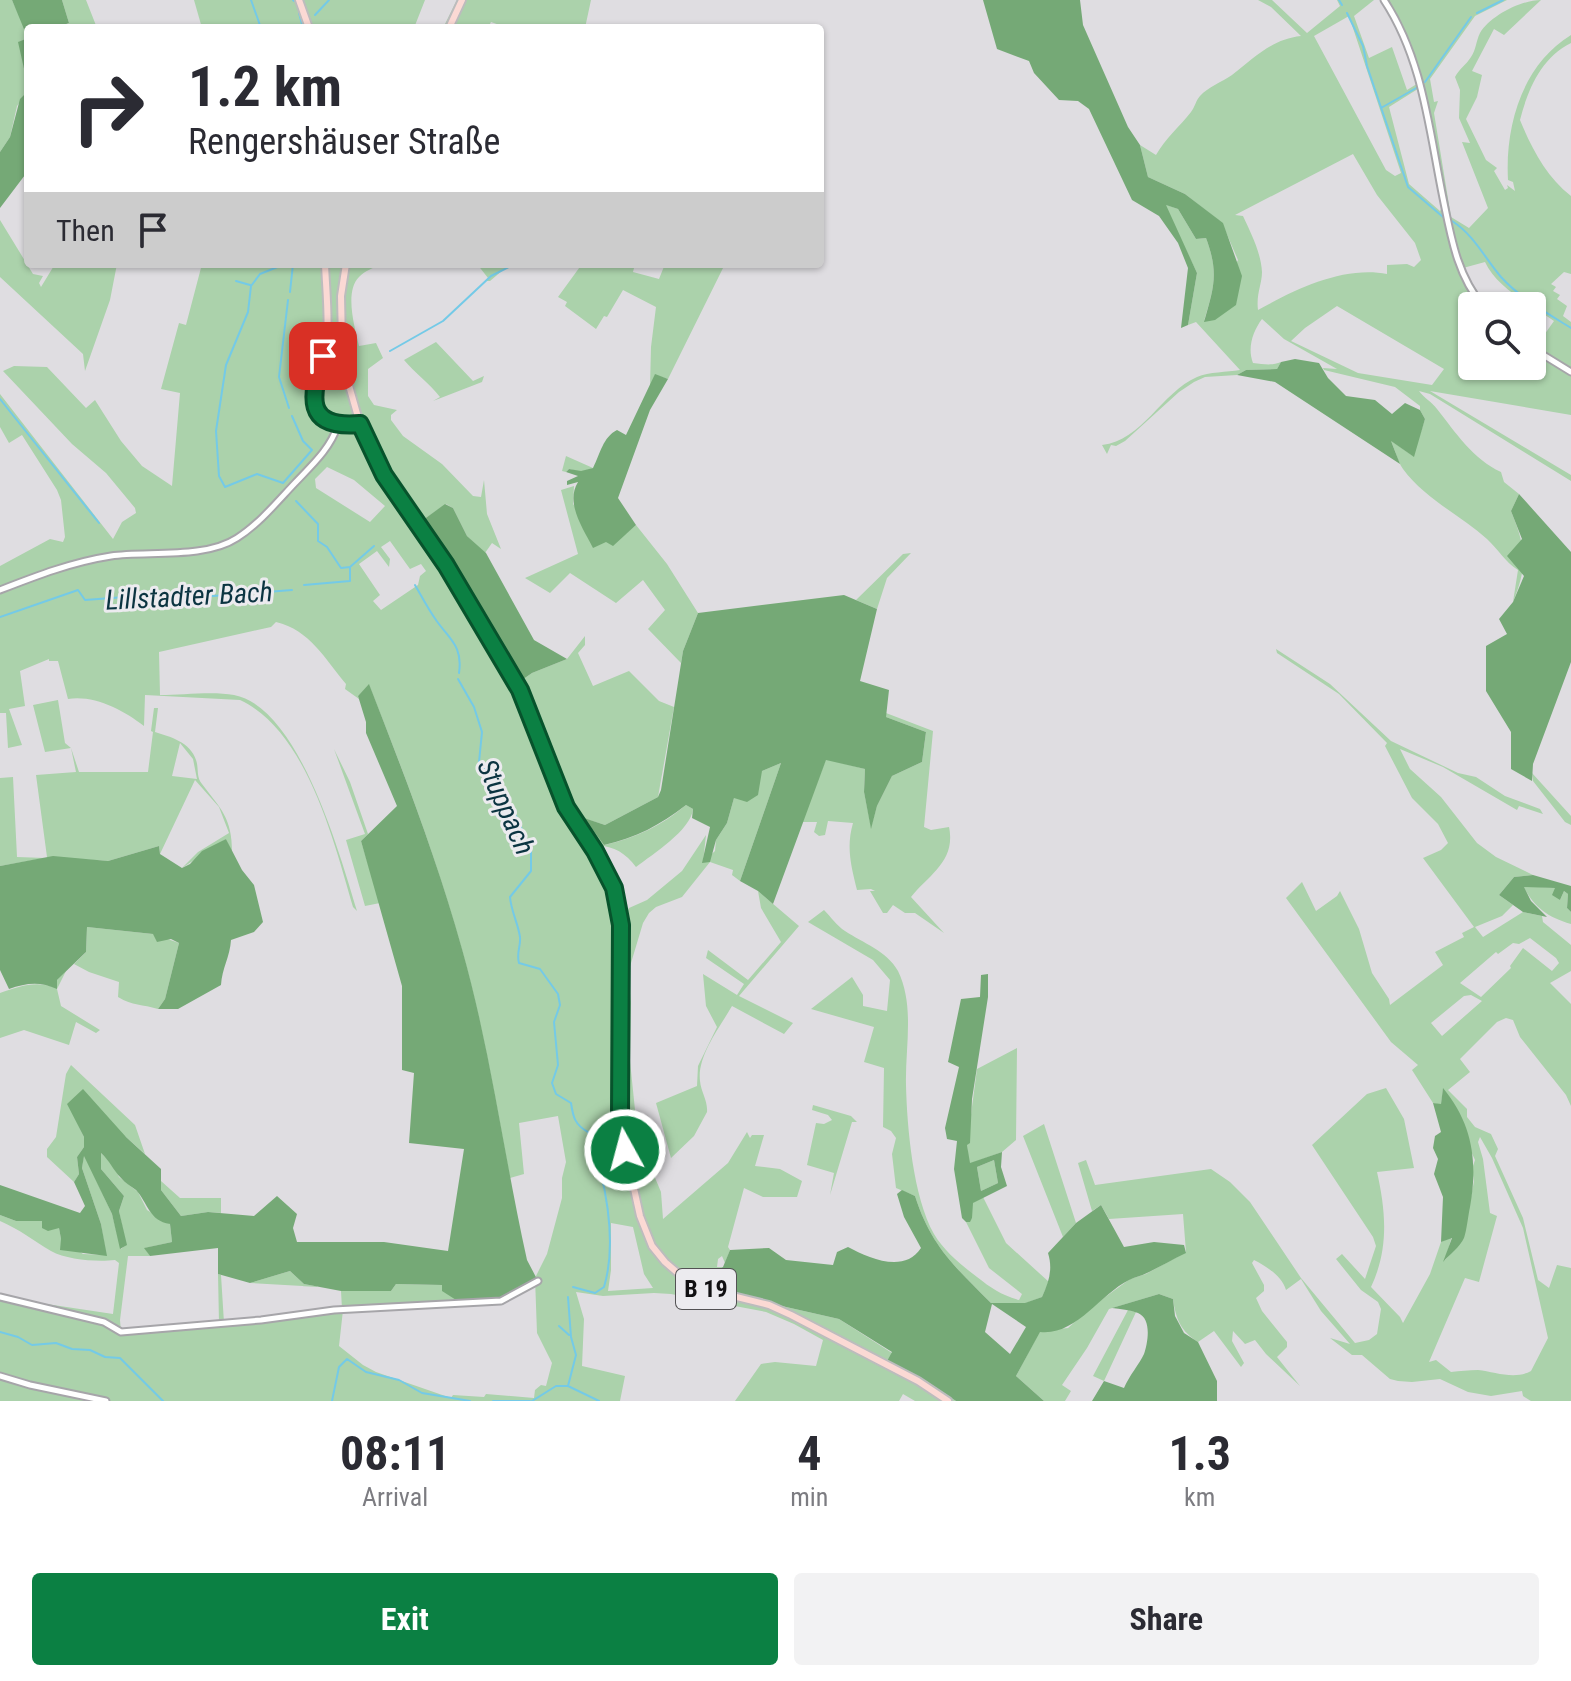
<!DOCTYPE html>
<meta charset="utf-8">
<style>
:root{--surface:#fff;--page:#f2f2f3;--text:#2b2b33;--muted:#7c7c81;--accent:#0b8043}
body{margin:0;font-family:"Roboto Condensed",sans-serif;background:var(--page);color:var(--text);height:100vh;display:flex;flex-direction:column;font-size:30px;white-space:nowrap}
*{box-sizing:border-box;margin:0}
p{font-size:26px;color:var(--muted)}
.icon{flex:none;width:44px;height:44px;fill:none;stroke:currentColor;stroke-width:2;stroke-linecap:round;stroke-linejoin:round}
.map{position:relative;height:1401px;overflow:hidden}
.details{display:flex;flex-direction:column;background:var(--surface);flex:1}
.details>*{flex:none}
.guide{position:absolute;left:24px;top:24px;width:800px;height:244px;border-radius:8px;box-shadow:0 2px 6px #0004;background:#fff;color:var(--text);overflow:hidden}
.buttons{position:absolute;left:1458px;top:292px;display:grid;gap:16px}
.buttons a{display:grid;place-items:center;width:88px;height:88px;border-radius:8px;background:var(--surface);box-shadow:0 2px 6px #0004;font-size:40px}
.pin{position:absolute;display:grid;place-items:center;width:68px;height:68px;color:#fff;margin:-34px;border-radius:16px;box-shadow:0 4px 12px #0006}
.me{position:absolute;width:88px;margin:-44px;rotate:353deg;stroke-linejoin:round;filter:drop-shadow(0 0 6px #0008)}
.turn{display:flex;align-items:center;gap:28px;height:168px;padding:0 32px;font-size:36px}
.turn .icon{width:104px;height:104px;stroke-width:2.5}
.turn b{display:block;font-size:56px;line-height:68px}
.then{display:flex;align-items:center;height:76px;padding:0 32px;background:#0003;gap:16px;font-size:30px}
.eta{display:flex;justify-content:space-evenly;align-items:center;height:136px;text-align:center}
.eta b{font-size:48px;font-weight:700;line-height:56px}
.action{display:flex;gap:16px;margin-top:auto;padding:16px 32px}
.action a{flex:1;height:92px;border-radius:8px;background:var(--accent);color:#fff;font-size:32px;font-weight:700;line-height:92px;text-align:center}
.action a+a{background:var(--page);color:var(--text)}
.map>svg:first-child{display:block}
.green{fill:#abd2ab;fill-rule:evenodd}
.forest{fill:#75a976;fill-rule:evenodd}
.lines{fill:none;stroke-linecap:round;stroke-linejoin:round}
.stream{stroke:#74cae7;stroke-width:2}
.minor-casing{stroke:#a6a5a9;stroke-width:9}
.major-casing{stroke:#bcbcbd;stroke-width:10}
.minor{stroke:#fff;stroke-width:5}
.major{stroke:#fbd9d4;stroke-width:6}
.route-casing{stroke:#07532c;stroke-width:20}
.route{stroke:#0b8043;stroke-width:14}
.labels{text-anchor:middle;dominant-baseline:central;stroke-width:6;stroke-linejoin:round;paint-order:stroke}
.shield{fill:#ecebef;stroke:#535254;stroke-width:2}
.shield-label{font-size:24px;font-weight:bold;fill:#111012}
.water-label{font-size:28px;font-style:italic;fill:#0b3441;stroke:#ecebef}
</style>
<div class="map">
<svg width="1571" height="1401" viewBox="0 0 1571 1401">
<rect width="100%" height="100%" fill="#dfdde1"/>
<path class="green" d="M0 0H12L28 35V38L19 42 27 82V92L17 106 10 137 0 152Z
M62 0H86L97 28H55L69 23Z
M194 0H425L414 28H202Z
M457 0H591L585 28H508L491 22 488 28H443Z
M1258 0H1272L1307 33 1340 6 1337 0H1374L1354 16 1369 58 1392 47 1407 90 1420 82 1414 58 1384 0H1507L1475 16 1430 79 1434 102 1438 101 1434 113 1451 217 1469 228 1488 208 1462 142 1470 143 1459 118 1460 90 1455 77C1459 69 1466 65 1471 57 1476 50 1476 41 1480 33 1490 16 1521 0 1541 0L1504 35 1494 29 1472 71 1482 75 1477 97 1466 119 1486 160 1497 168 1494 171 1505 190 1508 188 1507 185 1515 191 1513 182 1508 180C1505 126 1522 65 1571 35V43C1541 58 1528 89 1520 120 1532 149 1546 176 1571 196V274L1564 272 1551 284 1556 287 1553 291 1560 295 1557 299 1567 306 1563 316 1571 322V415L1430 391 1571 475V481L1430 394 1419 391C1424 398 1432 402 1437 409 1456 433 1473 459 1501 472L1504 482 1519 494 1511 511C1526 548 1528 565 1513 602L1518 570C1505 562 1498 549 1487 539 1460 515 1424 498 1403 469 1397 461 1396 450 1390 440L1413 456 1425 419 1420 410V406L1395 387 1324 370 1323 368 1337 369 1284 339 1262 319C1253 331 1247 348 1253 363 1264 364 1271 366 1281 362L1277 369 1246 370 1237 375 1205 377 1194 382 1179 392 1125 441 1116 446 1111 445 1107 454 1102 445C1142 441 1162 392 1197 377 1209 372 1227 372 1240 370L1196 322 1188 325 1197 273 1164 204 1178 209 1196 239 1206 238C1219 273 1214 287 1204 321L1238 260 1222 223 1185 194 1148 177 1140 145 1156 155C1165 139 1180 126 1191 112 1195 107 1196 100 1200 96 1208 87 1222 82 1232 75 1254 58 1272 39 1301 36L1271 7ZM1349 16 1401 173 1395 176 1386 170 1314 36ZM1421 87 1444 204 1440 211 1409 184 1389 107ZM1353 154 1377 195 1415 243 1421 260 1414 267 1407 264 1387 265V274C1343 266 1296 289 1258 310 1256 294 1262 284 1262 272 1261 253 1251 233 1243 216L1235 215ZM1485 262C1497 288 1531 305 1554 321L1537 345 1532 343V366H1472V306H1486L1463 268ZM1337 306 1444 369 1432 385 1358 373 1291 341 1305 328Z
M0 220 33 274 43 276 39 283 41 287 55 264H117L110 300 85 371 83 354 0 277Z
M202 264H366V268L381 264C374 268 364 271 359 277 344 292 355 328 359 346L376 343 383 358 368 369V396L374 405 397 410 391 415V420L403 436 442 464 473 496 481 497 484 480 487 514 501 549 492 543 485 553 467 536 453 508 446 504 423 520 412 512 520 689 522 680 532 673 567 659 585 636V645L578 653 593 686 629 671 659 701 674 707 658 797 605 825 586 819 604 845C636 838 661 826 686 805L693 809C691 830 653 854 636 867 625 852 611 844 592 846L610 879 622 923 629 908 647 900 682 871 706 835 703 862 715 851 716 840 727 823 734 798 762 771 781 763 740 881 732 875 733 870 710 862 682 897 656 907 649 913 643 923 628 973 631 1003 630 1061 635 1110 656 1170 653 1173 661 1192 663 1219 728 1163 747 1132 750 1138 752 1135H764L755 1166 780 1169 802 1181 797 1197H763L744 1188 728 1247 730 1250 725 1263 722 1256 718 1259 717 1267H723L710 1274 764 1302 839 1319 892 1353 887 1361 926 1381 956 1401H915L903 1394 899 1401H735L761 1364 775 1362 816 1366 823 1340 794 1324 766 1312 671 1294 654 1293 603 1296 576 1292 584 1319 582 1366 625 1376 620 1401H0V1297L113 1314 119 1263 115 1260C97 1262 67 1260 51 1251 34 1241 19 1229 0 1221V1215L16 1221H42L59 1228 61 1239 83 1254 106 1255 101 1224 82 1168 84 1154 112 1214 121 1249 126 1245 119 1211 124 1196 101 1169V1153L112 1163 119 1177 138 1192 147 1210 170 1224 172 1242 145 1248 150 1256H128L120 1320 121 1332 219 1323 218 1274 221 1275 224 1323 342 1309 341 1291H391L396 1284 442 1285 464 1305 343 1310 339 1346 363 1365 376 1372 451 1398 453 1395 484 1397 486 1394 534 1398 535 1390 541 1385 546 1386 552 1363 537 1333 535 1278 547 1254 562 1198V1178L566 1162 558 1116 519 1123 524 1174 510 1178C496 1102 483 1025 462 950 437 860 404 772 369 685L358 696 359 699 345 689 346 684C325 659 310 630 276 622L271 627 159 652 160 695C182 695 213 691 234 695 299 707 340 855 357 911L353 907C334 842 307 731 240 700L145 695 144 726C123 710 95 695 68 699L58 661H49V659L20 671 25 706 9 709 22 745 8 748 6 713H0V566L50 539 63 542 65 537 61 500 57 490 22 435 9 443 0 427V394L113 539 122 522 136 513 135 508 106 473 72 444 3 371 14 366 47 367 86 408 95 400 121 441 142 466 172 486 180 393 161 389 179 323 186 325ZM327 467 354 480 385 506 370 522 316 488 315 479ZM390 541 410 569 421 564 426 571 420 576 418 585 381 610 373 601 380 595 359 564 377 551 389 567 390 559 381 547ZM611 1223 633 1227 644 1274 653 1288 608 1291 611 1270Z
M477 264H520L503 270 490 281H486L488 278Z
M582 264H635L633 272 659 279 665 264H725L668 379 655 375 650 387 651 347 656 307 623 290 607 317 604 316 596 329 565 306 567 302 558 297Z
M436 342 473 381 484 376 482 382 433 401 440 397C430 384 415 373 404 360Z
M566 456 593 468 581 472 569 469 566 472 562 471Z
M574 486 573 504 607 542H616L636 525 667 564 698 613 683 651 681 663 648 629 665 610 643 580 616 603 570 573 550 593 525 578 578 554 561 490Z
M911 553 887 578 877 609 856 600 903 554Z
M1276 649 1330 684 1391 741 1458 773 1476 777 1505 796 1540 809 1543 814 1519 806 1517 810 1443 767 1400 749 1410 769 1441 797 1477 843 1496 857 1533 875 1514 877 1499 895 1513 905 1502 916 1475 927 1483 937 1523 912 1542 916 1543 922 1571 945V971L1550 983 1571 1004V1106L1566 1095 1520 1037 1513 1020 1506 1018 1497 1022 1460 1059 1470 1072 1448 1090 1467 1109V1117L1475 1127 1491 1134 1498 1149 1495 1156 1523 1218 1538 1280 1549 1288 1557 1265 1571 1268V1401H1531L1523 1396 1522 1391 1491 1396 1468 1392 1440 1379 1412 1382 1398 1381 1390 1379 1362 1355H1352L1330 1338 1350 1344 1321 1311 1301 1279 1286 1290C1282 1276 1266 1266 1254 1260L1252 1263 1264 1285V1291L1256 1298 1262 1311 1287 1342V1347L1277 1357 1300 1386 1266 1354 1255 1340 1245 1344 1233 1331 1232 1341 1244 1363 1241 1367 1214 1331 1198 1342C1181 1331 1176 1320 1173 1299L1159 1294 1109 1309 1087 1348 1062 1385 1071 1391 1065 1401H1044L1016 1376 1040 1331 1068 1328 1093 1306 1130 1279 1146 1274 1186 1252 1183 1214 1109 1219 1101 1205 1092 1211 1078 1163 1086 1160 1095 1185 1211 1169 1230 1182 1250 1202 1301 1278 1355 1343 1369 1340 1377 1334 1381 1309 1378 1302 1361 1290 1336 1259 1342 1254 1365 1279 1376 1246 1373 1237 1312 1145 1367 1094 1386 1088 1404 1119 1414 1168 1377 1172C1386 1212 1389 1249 1371 1287L1400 1317 1403 1323 1430 1274 1441 1242 1452 1236 1445 1260 1463 1239 1474 1181 1472 1169 1475 1160 1443 1089 1441 1105 1433 1103 1412 1070 1418 1065 1391 1042 1286 898 1302 882 1316 911 1337 896 1340 891 1359 929 1372 973 1389 999 1390 1005 1443 965 1435 952 1464 937 1462 933 1474 927 1423 858 1441 850 1448 843 1438 824 1412 798 1385 746 1387 743 1339 694 1277 653ZM1530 938 1556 958 1559 963 1552 971 1523 948 1510 966 1511 968 1481 997 1460 983 1496 952 1498 954 1513 943 1519 944ZM1471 995 1482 1001 1442 1036 1431 1023 1464 996ZM1480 1137 1492 1158 1523 1228 1548 1338 1531 1371C1515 1380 1495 1372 1478 1370 1469 1370 1460 1371 1451 1372L1436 1360 1429 1362 1465 1278 1479 1282 1497 1216 1490 1213 1483 1159 1478 1142Z
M58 700 65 743 71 748 79 772H148L153 732 151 731 154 708H158L155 732C171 737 190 742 196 760 199 768 196 777 202 784 221 809 232 818 232 852L226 839 182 868 198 852 229 833 219 807 195 780 160 854 159 846 108 861 47 857 36 775 76 772 71 748 45 752 33 705ZM180 743 193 759 197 779 172 776Z
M886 713 933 731 924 827 931 830 949 827C956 861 930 874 911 897L944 933 915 913H905L893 905 887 913H883L870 891H875L871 889 857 890C851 866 846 847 853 823L828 821 825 835 819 836 814 832 817 822H802L826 759 865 769 864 792 871 827 877 806 892 776 922 762 926 732 886 717Z
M334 749 350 782 368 834 361 841 380 903 365 906 346 840 365 834Z
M1532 773 1571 816V825L1565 822 1533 781Z
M13 777 17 857 45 858 0 866V778Z
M1523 886 1555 888 1560 900 1564 891 1568 894 1567 908 1571 912V924C1547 917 1535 908 1523 886Z
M758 891 799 926 739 996 793 1023 784 1034 732 1006C720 1027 697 1056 700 1081 701 1092 708 1101 707 1112L694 1136 671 1158 656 1103 697 1086 698 1066 717 1027 706 1006 703 974 737 995 744 984 706 958 708 950 748 980 781 942 761 908Z
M824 910C831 917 837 926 845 931 863 943 887 951 898 971 915 1006 905 1048 906 1085 907 1127 913 1197 934 1234 944 1251 961 1265 977 1277 991 1288 1001 1295 1019 1300L1022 1294 989 1268 966 1222 972 1218V1203L983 1197 1006 1243 1049 1282 1042 1297 1026 1303H991C955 1267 931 1246 915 1196L896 1188 892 1154 896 1138 891 1131 883 1127 884 1068 864 1062 874 1027 811 1009 852 977 863 995V1006L887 1011 890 980 873 960 808 922Z
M87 927 153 934 179 943 165 999 158 1009C142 1004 133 1006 118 997L119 982 89 972 74 964 86 952Z
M66 971 57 989 61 1006 100 1030 96 1033 76 1022 69 1045 24 1030 0 1038V993C20 986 36 980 57 988V980Z
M1017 1048 1016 1140 1002 1152 969 1164 967 1145 977 1069Z
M71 1065 135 1125 145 1154 126 1137 68 1104 84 1137V1147L77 1157 79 1174 74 1182 47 1157V1149L56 1137 66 1074Z
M813 1105 851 1116 857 1122H852L830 1195 834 1173 807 1165 816 1123 824 1124 832 1120 828 1115 812 1110Z
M1044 1124 1076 1223 1063 1237 1023 1136Z
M994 1160 998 1183 981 1191 977 1167Z
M161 1181 180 1198H221V1213L208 1212 181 1216 161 1190Z
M290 1271 304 1284 320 1287 250 1283Z
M1128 1310 1136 1312 1104 1381 1093 1376Z"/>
<path class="forest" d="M12 0H62L69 23 55 28H28V35L26 34Z
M983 0H1080L1083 25 1128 127 1140 145 1148 177 1185 194 1223 223 1242 276 1236 305 1215 320 1204 322C1214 287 1219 273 1206 238L1196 239 1178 209 1166 205 1197 273 1188 325 1181 328 1188 268 1178 243 1159 216 1132 200 1089 109 1078 101 1059 100 1034 73 1029 61 997 49Z
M28 38V171L0 208V152L10 137 20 99 27 92V82L18 42Z
M1295 359 1319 363 1328 378 1346 396 1375 400 1392 414 1405 403 1420 410 1425 419 1414 457 1391 441 1400 464 1275 382 1237 375 1246 370 1277 369 1281 362Z
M655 374 668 379 650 410 618 498 636 525 613 546 606 542 593 548C583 528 565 503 578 482L567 485V481L578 476 566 472 569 469 581 471 593 468C600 454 603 437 617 430L626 435Z
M1519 494 1571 552V662L1533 764 1532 781 1511 769V732L1486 691V646L1507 634 1499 619 1513 602 1524 576 1507 556 1522 539 1511 511Z
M445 504 453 508 467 536 486 553 534 640 567 659 532 673 522 680 520 688 446 565 423 520Z
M844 595 877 609 860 681 889 690 886 717 926 732 922 762 892 776 877 806 871 829 864 792 865 769 826 760 773 904 758 891 740 881 781 763 762 771 758 795 747 802 734 798 727 823 716 840 710 862 702 863 710 827 692 818 693 809 686 805C660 825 636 838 604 845L584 818 605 825 658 797 661 790 683 651 698 613Z
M369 684C403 771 437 859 462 949 491 1051 504 1157 527 1260L538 1281 501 1301 464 1305 442 1291V1285L396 1284 391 1291H341L304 1284 290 1271 250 1283 218 1274V1248L150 1256 144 1248 172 1242 170 1224C149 1221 148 1203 136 1190 131 1186 125 1183 121 1178 113 1170 110 1161 101 1153V1169L124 1196 119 1211 127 1245 120 1249 112 1214 84 1156 82 1168 101 1224 107 1256 60 1250 61 1239 59 1228 48 1231 42 1228V1221H16L0 1215V1185L80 1213 85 1206 74 1182 79 1174 77 1157 84 1147V1137L67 1104 83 1089 126 1137 161 1169V1190L181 1216 208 1212 254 1216 277 1196 297 1214 293 1228 297 1242H384L448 1251 464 1149 409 1143 414 1073 402 1070V986L361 841 397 806 366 733V722L358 696Z
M226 839 242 870 254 885 263 922 254 932 231 940C230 957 222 968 221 985L178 1009H158L165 999 179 943 171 939 157 942 153 934 87 927 86 952 57 980V989C40 981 26 983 9 989L0 970V866L53 856 108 861 159 846 160 854 182 868 190 864 202 851Z
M1533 875 1571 886V912L1567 908 1568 894 1564 891 1560 900 1552 895 1555 888 1524 887 1531 901 1547 917 1523 912 1499 895 1514 877Z
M988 974V997L972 1099 970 1143 967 1145 970 1163 1002 1152 1001 1167 1007 1186 973 1203 972 1218 970 1222H966L962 1218 954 1169 957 1141 947 1139 945 1128 959 1067 948 1062 961 999 980 997 981 975ZM994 1160 998 1183 981 1191 977 1167Z
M1443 1088C1473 1124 1478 1163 1470 1207 1468 1216 1467 1229 1464 1238 1460 1247 1449 1255 1443 1262L1452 1238 1441 1242 1443 1197 1434 1174 1438 1159 1433 1148 1435 1136 1441 1132 1433 1103 1441 1104Z
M902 1190 915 1196C931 1246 955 1267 991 1303H1025L1042 1297C1049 1282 1053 1269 1048 1253L1076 1223 1101 1205 1124 1247 1154 1242 1184 1245 1186 1253C1173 1259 1160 1267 1147 1273 1141 1276 1135 1277 1129 1280 1099 1295 1076 1336 1040 1332L1016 1376 1044 1401H956L926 1381 887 1361 892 1352 839 1319 702 1288 710 1274 723 1267 730 1250 769 1248 786 1260 833 1265 837 1252 848 1247C869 1258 904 1274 921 1248L904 1217 897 1194ZM992 1304 1026 1327 1010 1354 985 1332Z
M1159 1294 1173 1299 1175 1316 1184 1333 1198 1342 1217 1381V1401H1092L1104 1381 1124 1388C1129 1376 1140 1363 1144 1354 1148 1342 1152 1319 1138 1313 1130 1310 1120 1309 1112 1308Z"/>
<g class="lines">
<path class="stream" d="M251 0 261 28
M293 0 294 1
M302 0 308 15
M1339 0 1342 5
M299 13 303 28
M1347 13 1363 46 1367 66 1408 187 1443 217
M1477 13 1503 0
M315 15 329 0
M290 28 301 25
M1425 82 1471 17
M1381 108 1418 87
M1452 221C1474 235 1484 257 1501 277 1520 298 1547 313 1571 328
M285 264 260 274 251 286 248 312 226 365 216 431 219 476 225 487 257 474 283 483 312 450 303 441 292 416
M236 281 250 285
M290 292 293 264
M288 300 279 377 289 408
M390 351 443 321 491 276 515 264
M0 399 99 523
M296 501 318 524V541L327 547 341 568 350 567 374 546
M304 585 350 581V568
M415 585C422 597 428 609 436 620 450 640 463 646 459 673
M0 617 78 590 85 600 125 597 147 601 292 590
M458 679 474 707 482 732 479 762 488 773 489 783 495 786C498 799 504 812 516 816L531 851V871L510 897C511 911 518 923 520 937 521 946 516 953 519 963L540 969 558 994 560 1005 554 1022 558 1065 552 1083 556 1094 571 1103C573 1117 575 1125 588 1132 605 1177 618 1240 604 1287L595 1293 573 1287
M568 1297 571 1337 576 1355 568 1386
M559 1326 569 1335
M0 1332 18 1337 32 1345 56 1343 72 1349 90 1350 105 1357 120 1358 163 1401
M332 1401 339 1367 347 1359 366 1372 399 1380 422 1393 470 1401
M493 1401H530
M532 1401 556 1386H568L599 1401"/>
<g class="minor-casing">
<path id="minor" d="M1384 0C1423 59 1429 130 1443 198 1451 237 1457 275 1483 306
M1532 348 1571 372
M0 590C36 576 72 562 111 556 148 551 205 559 237 538 259 524 277 502 295 483 312 465 330 449 338 425
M0 1297 104 1322 121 1332 261 1320 334 1310 501 1301 538 1281
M0 1376 30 1385 106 1401"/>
</g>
<g class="major-casing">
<path id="major" d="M299 0 309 28
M449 28 462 0
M325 264C326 289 329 315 327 340 323 377 285 431 360 424
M346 264 341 296 342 343 348 382 360 424 384 475 442 559 520 690 566 807 595 851 614 888 621 925 622 1134 640 1216 652 1246 665 1262 687 1281 708 1290 769 1305 791 1315 918 1381 948 1401"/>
</g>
<use href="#minor" class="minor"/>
<use href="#major" class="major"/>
</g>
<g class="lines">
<g class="route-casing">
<path id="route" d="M323 356C311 396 303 429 360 424L384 475 446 565 520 690 566 807 595 851 614 888 621 925 620 1116 625 1150"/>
</g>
<use href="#route" class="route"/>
</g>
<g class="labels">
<rect class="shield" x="676" y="1269" width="60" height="40" rx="6"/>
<g class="shield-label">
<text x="706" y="1289">B 19</text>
</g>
<g class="water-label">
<text transform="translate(189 596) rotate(-3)">Lillstadter Bach</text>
<text transform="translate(506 807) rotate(66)">Stuppach</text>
</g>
</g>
</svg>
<div class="buttons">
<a><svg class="icon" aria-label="search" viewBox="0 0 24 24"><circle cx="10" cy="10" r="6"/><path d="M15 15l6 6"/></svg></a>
</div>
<div class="pin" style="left:323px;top:356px;background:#d93025"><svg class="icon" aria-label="arrive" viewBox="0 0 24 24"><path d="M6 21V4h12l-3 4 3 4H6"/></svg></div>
<svg class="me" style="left:625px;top:1150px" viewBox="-20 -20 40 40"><circle r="17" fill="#0b8043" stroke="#fff" stroke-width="3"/><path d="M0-11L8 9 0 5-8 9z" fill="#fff"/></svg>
<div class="guide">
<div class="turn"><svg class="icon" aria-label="right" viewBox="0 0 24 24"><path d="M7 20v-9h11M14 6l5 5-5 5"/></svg><div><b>1.2 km</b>Rengershäuser Straße</div></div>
<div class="then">Then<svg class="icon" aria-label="arrive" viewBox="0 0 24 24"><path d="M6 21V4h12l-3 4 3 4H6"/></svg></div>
</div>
</div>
<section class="details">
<div class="eta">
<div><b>08:11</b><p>Arrival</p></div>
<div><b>4</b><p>min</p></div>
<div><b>1.3</b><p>km</p></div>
</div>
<div class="action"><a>Exit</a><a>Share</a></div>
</section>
